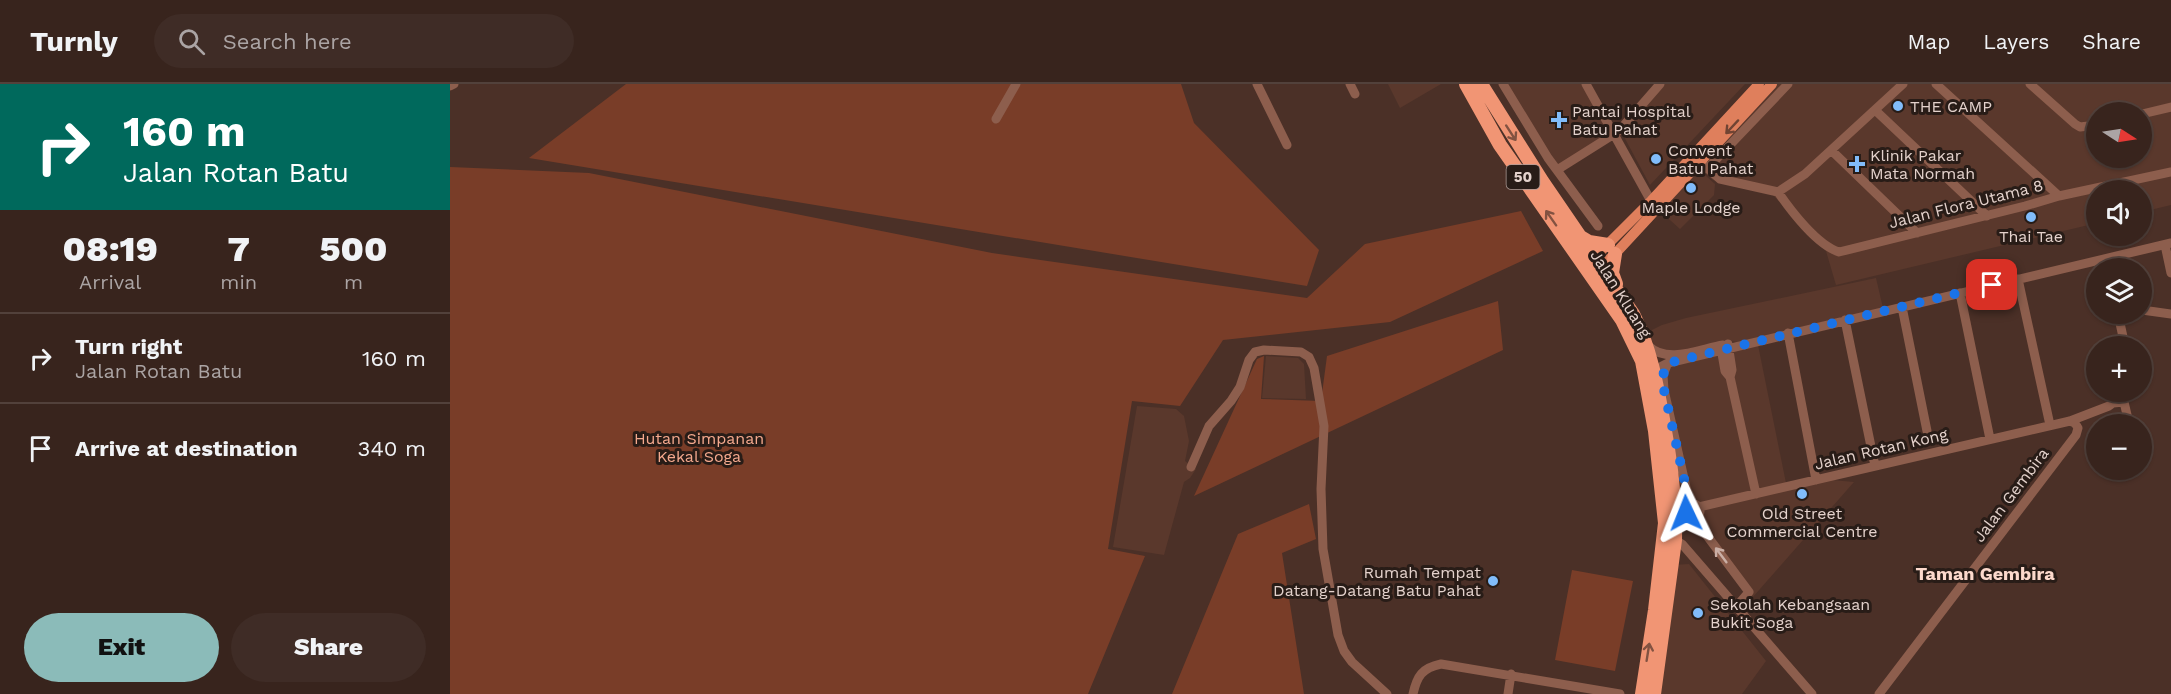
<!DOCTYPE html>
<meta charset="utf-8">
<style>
:root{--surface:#38241d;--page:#3f2c26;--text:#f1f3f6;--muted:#aba4a4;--line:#52413b;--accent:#8bbbb9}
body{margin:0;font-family:"Work Sans",sans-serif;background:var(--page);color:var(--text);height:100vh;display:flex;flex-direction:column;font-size:22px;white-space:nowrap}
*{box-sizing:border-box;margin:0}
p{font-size:20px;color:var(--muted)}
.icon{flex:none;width:33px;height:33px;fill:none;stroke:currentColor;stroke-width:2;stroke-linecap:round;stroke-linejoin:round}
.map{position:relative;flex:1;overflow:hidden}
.sheet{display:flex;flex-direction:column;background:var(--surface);width:450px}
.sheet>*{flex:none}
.guide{background:#00695c;color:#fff;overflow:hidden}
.needle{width:39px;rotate:102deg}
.tools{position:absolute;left:1636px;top:18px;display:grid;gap:12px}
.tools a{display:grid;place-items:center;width:66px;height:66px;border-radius:50%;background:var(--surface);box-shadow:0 2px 4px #0004,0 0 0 2px var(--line);font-size:30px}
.pin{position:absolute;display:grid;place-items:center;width:51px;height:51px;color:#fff;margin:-26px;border-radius:12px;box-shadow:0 3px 9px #0006}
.me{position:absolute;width:66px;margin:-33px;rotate:358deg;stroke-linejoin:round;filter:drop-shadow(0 0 4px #0008)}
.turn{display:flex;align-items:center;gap:21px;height:126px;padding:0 24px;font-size:27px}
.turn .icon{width:78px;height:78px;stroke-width:2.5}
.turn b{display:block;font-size:42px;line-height:51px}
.eta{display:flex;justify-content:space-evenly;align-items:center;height:102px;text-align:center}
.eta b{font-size:36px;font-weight:800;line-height:42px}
.cta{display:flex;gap:12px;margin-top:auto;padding:12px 24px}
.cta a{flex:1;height:69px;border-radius:36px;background:var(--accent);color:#111;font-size:24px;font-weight:800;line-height:69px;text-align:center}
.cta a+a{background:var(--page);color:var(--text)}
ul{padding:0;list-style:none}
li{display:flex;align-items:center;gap:18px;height:90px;padding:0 24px;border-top:2px solid var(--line)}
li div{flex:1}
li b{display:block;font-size:22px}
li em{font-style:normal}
header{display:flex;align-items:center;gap:36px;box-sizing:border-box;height:84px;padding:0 30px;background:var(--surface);border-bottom:2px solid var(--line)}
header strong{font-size:28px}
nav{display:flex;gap:33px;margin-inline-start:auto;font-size:21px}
.search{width:420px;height:54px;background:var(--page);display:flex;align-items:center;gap:15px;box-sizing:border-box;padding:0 21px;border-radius:33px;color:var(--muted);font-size:22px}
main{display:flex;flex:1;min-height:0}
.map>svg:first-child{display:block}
.built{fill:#5a382c;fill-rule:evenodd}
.green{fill:#793d28}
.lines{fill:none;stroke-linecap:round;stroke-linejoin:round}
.minor{stroke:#8d5e4d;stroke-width:9}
.major{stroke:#df7f5c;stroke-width:10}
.highway{stroke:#f19574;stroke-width:14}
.oneway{stroke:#714433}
.oneway2{stroke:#825241}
.oneway3{stroke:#caafa6}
.route{stroke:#1a73e8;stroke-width:10;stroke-dasharray:0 18}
.poi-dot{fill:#81bcfa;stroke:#281c17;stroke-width:2}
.labels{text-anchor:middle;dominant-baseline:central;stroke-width:6;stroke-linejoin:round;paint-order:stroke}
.shield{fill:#281c17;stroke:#ac9b96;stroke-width:1.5}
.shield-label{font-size:15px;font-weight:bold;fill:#e4d2cc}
.poi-label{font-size:16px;fill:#e4d2cc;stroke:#281c17;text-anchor:start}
.street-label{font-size:16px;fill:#e4d2cc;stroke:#281c17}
.park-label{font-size:16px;fill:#f5a98e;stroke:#281c17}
.neighbourhood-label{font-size:18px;font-weight:bold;fill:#fcd9cc;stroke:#281c17}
</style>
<header>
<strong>Turnly</strong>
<div class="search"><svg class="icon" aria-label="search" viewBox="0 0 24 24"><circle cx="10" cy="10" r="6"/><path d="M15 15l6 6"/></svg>Search here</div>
<nav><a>Map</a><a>Layers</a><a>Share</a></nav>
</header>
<main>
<section class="sheet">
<div class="guide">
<div class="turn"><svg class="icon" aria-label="right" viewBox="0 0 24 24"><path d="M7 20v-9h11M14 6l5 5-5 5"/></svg><div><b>160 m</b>Jalan Rotan Batu</div></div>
</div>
<div class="eta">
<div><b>08:19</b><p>Arrival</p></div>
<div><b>7</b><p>min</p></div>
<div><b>500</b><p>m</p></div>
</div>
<ul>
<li><svg class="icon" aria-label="right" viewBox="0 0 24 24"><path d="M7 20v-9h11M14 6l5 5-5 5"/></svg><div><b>Turn right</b><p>Jalan Rotan Batu</p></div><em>160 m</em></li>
<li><svg class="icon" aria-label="arrive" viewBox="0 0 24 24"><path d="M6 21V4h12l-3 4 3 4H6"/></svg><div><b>Arrive at destination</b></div><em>340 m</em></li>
</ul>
<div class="cta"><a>Exit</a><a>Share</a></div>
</section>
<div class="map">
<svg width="1721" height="610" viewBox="0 0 1721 610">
<rect width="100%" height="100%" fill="#4b3027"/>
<path class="built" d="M938 0H991L950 24Z
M1050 0H1139L1166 53 1106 90Z
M1214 0H1295L1200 101 1172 49Z
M1324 0H1721V121L1692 128V106H1647V139L1386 201 1376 167 1321 109 1263 96 1247 82ZM1647 28H1692V74H1647Z
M1248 85 1265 100 1264 111 1230 145 1210 127Z
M1426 194 1433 224 1287 258 1278 257 1221 268 1208 265 1196 249 1212 241 1236 234Z
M1308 261 1337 404 1249 420 1241 417 1215 291 1219 282Z
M816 272 848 274 854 280 856 315 812 314Z
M687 322 726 325 734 332 739 357 735 377 746 385 740 394 734 398 714 471 663 463Z
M1382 396 1404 398 1302 514 1252 453 1242 438 1246 426Z
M1239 480 1316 577 1292 610H1206L1224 481Z"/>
<path class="green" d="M176 0H731L744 39 869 166 857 202 79 74Z
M0 83 139 89 542 169 857 214 915 160 1071 127 1093 167 940 238 773 256 730 322 682 317 658 465 695 472 638 610H0Z
M1048 217 1053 266 744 412 807 275 814 272 811 315 871 317 877 272Z
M859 420 866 455 832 469 854 610H722L788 450Z
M1122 486 1183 497 1165 587 1105 576Z"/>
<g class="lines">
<path class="minor" d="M807 0 837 61
M900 0 905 10
M1053 0 1098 74 1148 142
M1136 0 1201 117
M1453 0 1355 90 1328 108C1341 127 1367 161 1389 168L1575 122 1609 112 1721 88
M1486 0 1609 112
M1580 0 1625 40 1630 43 1647 41
M0 2 4 0
M1425 26 1537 132
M1692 30 1721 23
M546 35 566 0
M1381 66 1467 149
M1254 81 1270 95 1328 108
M1257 85 1338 0
M1107 86 1169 47 1210 0
M1715 161 1721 189
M1568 195 1600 341
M1510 209 1540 355
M1452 223 1477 347
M1692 226 1721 230
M1668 230 1675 262
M1395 236 1425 382
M1338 249 1366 396
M1278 260 1282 286 1280 293
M1198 261C1216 281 1250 265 1273 261
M1271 264 1275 287 1280 293 1306 410
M1217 281 1213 291 1214 306 1240 421
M1206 293 1212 282 1218 279 1721 159
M1674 318 1678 335
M1663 319 1674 318 1676 308
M741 383 759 342 781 317 790 303 799 276 805 268 814 266 851 268 859 273 864 284 874 342 871 405 873 465 888 551 894 567 902 578 937 610
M1236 427a7 7 0 1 1 14 0a7 7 0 1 1-14 0Z
M1249 423 1620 337 1659 322 1663 319 1668 308
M1246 433 1252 445 1299 508 1287 522
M1222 456 1227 457 1232 460 1362 610
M963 610C967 592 972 584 991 580L1170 610
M1058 610 1061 590
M1429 610 1626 351 1628 344 1625 339 1620 337"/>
<path class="major" d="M1140 178 1201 117 1309 0
M1146 187 1165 170 1322 0"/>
<path class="highway" d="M1016 0 1050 61 1172 236 1192 277 1205 347 1215 439 1205 526 1192 610
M1031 0 1092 97 1183 230C1201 265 1207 302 1214 341 1221 379 1226 417 1225 456L1204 610
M1129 152 1139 158 1158 161
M1165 170 1162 189 1166 200"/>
</g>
<defs><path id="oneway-shaft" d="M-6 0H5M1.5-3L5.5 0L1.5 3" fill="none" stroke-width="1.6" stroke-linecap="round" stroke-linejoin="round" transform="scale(1.5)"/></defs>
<use class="oneway" href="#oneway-shaft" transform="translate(1282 43) rotate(133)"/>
<g class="oneway2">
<use href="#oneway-shaft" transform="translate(1061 49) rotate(57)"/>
<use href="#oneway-shaft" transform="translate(1101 134) rotate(-125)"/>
<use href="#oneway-shaft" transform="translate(1198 568) rotate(-81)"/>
</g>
<use class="oneway3" href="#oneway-shaft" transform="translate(1271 471) rotate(-127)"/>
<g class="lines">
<path class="route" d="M1236 429 1237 424 1240 421 1214 306 1213 291 1218 279 1542 201"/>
</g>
<g class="poi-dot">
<circle cx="1448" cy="22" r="6"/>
<path d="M1106 27h6v6h6v6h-6v6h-6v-6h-6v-6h6z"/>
<circle cx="1206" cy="75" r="6"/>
<path d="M1404 71h6v6h6v6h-6v6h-6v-6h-6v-6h6z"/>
<circle cx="1241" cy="104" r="6"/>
<circle cx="1581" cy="133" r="6"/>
<circle cx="1352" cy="410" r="6"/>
<circle cx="1043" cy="497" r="6"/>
<circle cx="1248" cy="529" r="6"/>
</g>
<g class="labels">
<rect class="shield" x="1056.5" y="81" width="33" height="24" rx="4.5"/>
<g class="shield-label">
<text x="1073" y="93">50</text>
</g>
<g class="poi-label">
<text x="1460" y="22">THE CAMP</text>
<text x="1122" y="27">Pantai Hospital<tspan x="1122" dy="18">Batu Pahat</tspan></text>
<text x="1218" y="66">Convent<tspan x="1218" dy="18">Batu Pahat</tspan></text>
<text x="1420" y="71">Klinik Pakar<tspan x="1420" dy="18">Mata Normah</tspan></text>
<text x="1241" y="123" text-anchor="middle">Maple Lodge</text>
<text x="1581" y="152" text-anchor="middle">Thai Tae</text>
<text x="1352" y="429" text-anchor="middle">Old Street<tspan x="1352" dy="18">Commercial Centre</tspan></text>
<text x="1031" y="488" text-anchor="end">Rumah Tempat<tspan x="1031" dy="18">Datang-Datang Batu Pahat</tspan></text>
<text x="1260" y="520">Sekolah Kebangsaan<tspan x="1260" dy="18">Bukit Soga</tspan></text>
</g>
<g class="street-label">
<text transform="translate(1516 120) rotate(-14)">Jalan Flora Utama 8</text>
<text transform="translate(1171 210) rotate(58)">Jalan Kluang</text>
<text transform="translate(1431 365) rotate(-13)">Jalan Rotan Kong</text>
<text transform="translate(1561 411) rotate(-53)">Jalan Gembira</text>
</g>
<g class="park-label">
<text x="249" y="354">Hutan Simpanan<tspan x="249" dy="18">Kekal Soga</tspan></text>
</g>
<g class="neighbourhood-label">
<text x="1535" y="489">Taman Gembira</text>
</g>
</g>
</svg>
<div class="tools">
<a><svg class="needle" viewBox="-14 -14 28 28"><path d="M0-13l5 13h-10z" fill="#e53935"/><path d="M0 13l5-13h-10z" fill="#aba4a4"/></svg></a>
<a><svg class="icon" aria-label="sound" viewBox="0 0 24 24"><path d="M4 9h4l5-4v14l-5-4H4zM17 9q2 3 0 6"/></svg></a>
<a><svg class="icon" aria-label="layers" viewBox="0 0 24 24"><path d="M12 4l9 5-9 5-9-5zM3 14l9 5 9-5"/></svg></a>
<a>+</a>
<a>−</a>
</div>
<div class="pin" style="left:1542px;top:201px;background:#d93025"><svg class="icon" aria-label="arrive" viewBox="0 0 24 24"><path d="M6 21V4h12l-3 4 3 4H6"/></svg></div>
<svg class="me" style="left:1236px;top:429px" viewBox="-20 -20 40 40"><path d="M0-17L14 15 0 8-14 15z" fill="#1a73e8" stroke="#fff" stroke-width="4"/></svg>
</div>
</main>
